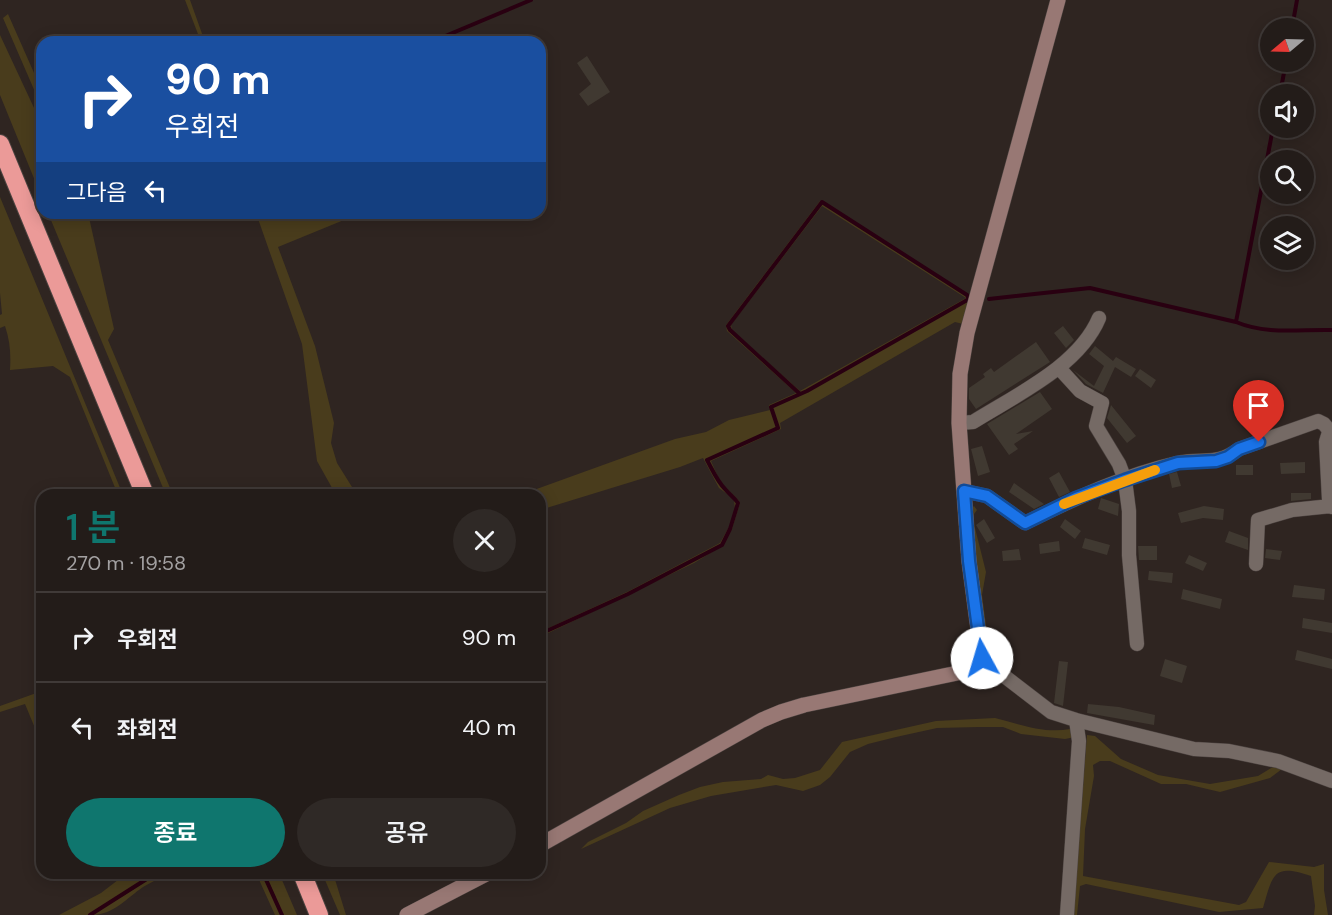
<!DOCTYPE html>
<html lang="ko">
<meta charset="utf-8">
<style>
:root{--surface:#231c19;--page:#2f2926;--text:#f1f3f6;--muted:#a3a1a2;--line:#403a38;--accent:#0f766e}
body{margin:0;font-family:"DM Sans","Noto Sans KR",sans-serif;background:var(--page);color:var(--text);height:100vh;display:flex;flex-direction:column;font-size:22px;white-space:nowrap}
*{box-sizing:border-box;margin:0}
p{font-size:20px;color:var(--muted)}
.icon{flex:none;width:33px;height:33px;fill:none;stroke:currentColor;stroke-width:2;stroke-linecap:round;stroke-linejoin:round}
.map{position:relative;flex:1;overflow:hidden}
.side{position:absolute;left:36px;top:489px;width:510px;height:390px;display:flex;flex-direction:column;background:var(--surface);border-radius:18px;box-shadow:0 3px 15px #0003,0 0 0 2px var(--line)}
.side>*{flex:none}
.top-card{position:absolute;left:36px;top:36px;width:510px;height:183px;border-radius:18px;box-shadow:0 3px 15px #0003,0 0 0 2px var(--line);background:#1a4fa0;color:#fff;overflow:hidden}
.needle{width:39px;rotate:251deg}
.buttons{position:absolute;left:1260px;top:18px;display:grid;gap:12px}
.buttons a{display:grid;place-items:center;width:54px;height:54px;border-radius:50%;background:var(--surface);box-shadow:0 3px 15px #0003,0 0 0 2px var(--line);font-size:30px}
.pin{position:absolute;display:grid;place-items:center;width:51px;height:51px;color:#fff;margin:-62px -26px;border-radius:50% 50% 50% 0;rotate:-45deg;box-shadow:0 0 6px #0007}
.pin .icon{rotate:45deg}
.me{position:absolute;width:66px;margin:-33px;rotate:354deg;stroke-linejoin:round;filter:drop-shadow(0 0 4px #0008)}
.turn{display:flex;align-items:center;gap:21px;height:126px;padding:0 30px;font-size:27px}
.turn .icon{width:78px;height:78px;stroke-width:2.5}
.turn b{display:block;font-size:42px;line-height:51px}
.then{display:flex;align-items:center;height:57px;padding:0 30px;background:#0003;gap:12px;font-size:22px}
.round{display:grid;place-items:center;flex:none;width:63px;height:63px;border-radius:32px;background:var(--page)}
.head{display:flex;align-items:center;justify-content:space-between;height:102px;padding:0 30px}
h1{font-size:36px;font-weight:600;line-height:45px;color:var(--accent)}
.action{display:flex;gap:12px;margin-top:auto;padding:12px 30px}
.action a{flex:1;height:69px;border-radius:36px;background:var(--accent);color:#fff;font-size:24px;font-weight:600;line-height:69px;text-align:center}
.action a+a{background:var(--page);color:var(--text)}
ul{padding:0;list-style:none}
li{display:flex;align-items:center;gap:18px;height:90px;padding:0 30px;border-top:2px solid var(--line)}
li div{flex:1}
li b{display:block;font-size:22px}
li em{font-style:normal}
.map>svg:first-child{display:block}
.green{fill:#493c1c;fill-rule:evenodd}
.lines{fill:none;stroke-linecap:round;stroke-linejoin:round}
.stream{stroke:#290011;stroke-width:4}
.building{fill:#403931}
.street-casing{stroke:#4c4340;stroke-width:15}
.secondary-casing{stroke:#4c4340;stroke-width:16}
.highway-casing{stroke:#4c4340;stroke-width:20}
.street{stroke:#756a65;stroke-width:14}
.secondary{stroke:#987874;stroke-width:15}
.highway{stroke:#eb9a98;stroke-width:18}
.route-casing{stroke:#114b97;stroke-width:15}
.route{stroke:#1a73e8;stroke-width:10}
.slow{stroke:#f59e0b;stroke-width:10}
</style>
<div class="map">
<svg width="1332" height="915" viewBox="0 0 1332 915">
<rect width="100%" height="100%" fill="#2f2521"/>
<path class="green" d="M185 0H190L205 42H201Z
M8 14 42 91V108L3 18Z
M0 35 42 125V198L0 95Z
M0 197 10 221 123 495H118L70 377 53 366 10 370C11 354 10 341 5 326L0 328V315L2 314 0 293Z
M820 201 972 297 963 324 955 322 780 423 781 429 711 461C715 470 719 481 726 488 732 494 736 496 740 503L732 529 722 546 694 563 540 637V632L629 591 720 543 729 527 735 509 734 499 719 488 703 458 680 467 540 510V495H520L675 439 706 432 729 420 770 410 769 405 796 393 727 331 726 325ZM822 206 966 298 800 391 732 330 731 325Z
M48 213H88L114 329 108 340 173 495H166Z
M256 213H361L278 247 315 346 334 423 331 443 337 463 357 495H336L317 461 302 344Z
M974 506 977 510 974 514V524L986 572 982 595 988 640 992 655C975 618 975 551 971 509Z
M42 691V699L36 702 42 722V745L25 704 0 712V706Z
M995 718C1019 724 1045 734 1070 729L1075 737 1065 739 1021 734 1003 727H979L937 728 896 737 868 744 850 752 830 777 820 785 803 791 776 785 711 796 670 808 581 849 588 842 626 823 643 811 679 795 700 787 723 782 761 779 768 775 783 779 795 778 820 770 842 742 936 721Z
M1087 735 1095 736 1121 759 1158 775 1210 784 1258 776 1273 767 1282 769 1270 778 1220 792 1186 784H1161L1110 761H1100L1093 765 1094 776 1085 829 1083 876 1239 905 1246 902 1269 862 1314 867 1324 864V890L1328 915H1314L1315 906 1311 876C1273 863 1273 874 1263 908L1219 912 1086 884 1080 886 1077 915H1073Z
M127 873H154L88 915H59L101 893Z
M160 873H169C161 878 151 882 143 887 127 898 113 915 92 915Z
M256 873H262L281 915H275Z
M265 873H279L297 915H283Z
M322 873H333L346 915H340Z"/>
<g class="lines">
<path class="stream" d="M1292 28 1297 0
M431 42 531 0
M1280 94 1286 62
M989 299 1090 288 1236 322C1267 335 1300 329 1332 330
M1236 322 1273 128
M540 634 628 594 722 545 730 529 738 503C734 497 730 495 725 489 717 481 712 469 707 460L778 428 771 407 807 391 969 299 967 295 822 202 728 326 730 330 800 394
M263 873 282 915
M90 915 156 873"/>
</g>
<path class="building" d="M587 56 610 92 588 106 579 94 591 84 577 63Z
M1063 326 1074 340 1066 348 1054 333Z
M1036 342 1050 362 976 409 969 399V388L985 377 983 374 991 368 994 372Z
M1095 346 1113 361 1116 357 1136 369 1131 377 1115 367 1103 393 1105 394 1086 384 1073 370 1094 386 1104 366 1089 354Z
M1140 369 1156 380 1151 388 1135 376Z
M1040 392 1052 409 1016 434 1033 431 1014 444 1018 449 1009 455 987 424Z
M1111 405 1136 436 1127 443 1107 418Z
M982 446 990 472 978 476 971 449Z
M1305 462V473L1281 474 1280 463Z
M1236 465H1253V475H1236Z
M1059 472 1070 492 1059 497 1049 478Z
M1177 472 1181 486 1172 488 1169 474Z
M1014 483 1044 504 1034 509 1009 492Z
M1291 493H1311V499L1291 501Z
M1101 498 1119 504 1118 516 1098 509Z
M1204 506 1224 509 1223 520 1203 518 1181 523 1178 513Z
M984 519 995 538 987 543 976 525Z
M1065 519 1081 531 1075 539 1060 527Z
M1229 531 1248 538V550L1225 542Z
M1085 538 1110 545 1107 555 1082 548Z
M1059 541 1060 551 1040 554 1039 544Z
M1138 546H1157V560H1139Z
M1019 549 1021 560 1003 561 1002 551Z
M1266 549 1282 551 1280 560 1265 558Z
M1189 555 1207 563 1203 571 1185 563Z
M1149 571 1173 573 1172 583 1148 580Z
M1294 585 1325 589 1324 600 1292 597Z
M1183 589 1222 599 1220 609 1181 599Z
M1303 618 1332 623V633L1302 628Z
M1297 650 1332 659V669L1295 660Z
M1165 659 1187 666 1182 683 1160 676Z
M1059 661 1068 662 1063 706 1054 703Z
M1088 704 1119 707 1155 715 1154 725 1087 713Z"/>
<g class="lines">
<g class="street-casing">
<path id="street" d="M1059 368 1080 391 1102 403 1096 426 1119 464 1125 480 1129 511V555L1137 644
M959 423 973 422C1016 395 1079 366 1099 318
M1329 432 1326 442 1329 500 1332 507
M964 491 987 496 1025 523C1074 499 1124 475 1177 463 1203 457 1215 467 1239 449L1318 421 1324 424 1332 434
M1256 564 1258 520 1292 510 1331 506
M982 659 1051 712 1076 720 1194 749 1229 751 1278 761 1332 781
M1067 915 1079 741 1076 720"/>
</g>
<g class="secondary-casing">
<path id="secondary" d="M540 845 762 720 781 712 804 705 967 671 976 666 982 659 969 561 959 423 960 374 967 333 1058 0
M407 915 488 873"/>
</g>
<g class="highway-casing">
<path id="highway" d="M0 144 145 495
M302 873 319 915"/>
</g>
<use href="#street" class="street"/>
<use href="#secondary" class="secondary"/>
<use href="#highway" class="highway"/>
</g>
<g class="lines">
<g class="route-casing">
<path id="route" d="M982 658 969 561 964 491 987 496 1025 523 1076 498 1125 480 1178 463 1216 461 1228 457 1239 449 1259 442"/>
</g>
<use href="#route" class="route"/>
<path class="slow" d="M1064 504 1155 470"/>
</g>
</svg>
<div class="buttons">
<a><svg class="needle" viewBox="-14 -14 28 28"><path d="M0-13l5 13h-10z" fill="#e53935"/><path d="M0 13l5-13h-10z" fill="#a3a1a2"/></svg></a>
<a><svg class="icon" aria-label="sound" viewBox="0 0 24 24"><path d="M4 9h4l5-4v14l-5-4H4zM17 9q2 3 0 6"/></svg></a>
<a><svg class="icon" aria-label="search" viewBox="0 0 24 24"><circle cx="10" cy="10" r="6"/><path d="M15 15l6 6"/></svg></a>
<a><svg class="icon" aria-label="layers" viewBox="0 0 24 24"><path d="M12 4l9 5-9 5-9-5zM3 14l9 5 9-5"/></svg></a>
</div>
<div class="pin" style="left:1259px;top:442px;background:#d93025"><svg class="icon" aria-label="arrive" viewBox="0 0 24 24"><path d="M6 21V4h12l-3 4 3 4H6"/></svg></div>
<svg class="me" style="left:982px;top:658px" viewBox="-20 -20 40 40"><circle r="19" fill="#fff"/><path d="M0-13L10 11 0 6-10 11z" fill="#1a73e8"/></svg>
<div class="top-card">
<div class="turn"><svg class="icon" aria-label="right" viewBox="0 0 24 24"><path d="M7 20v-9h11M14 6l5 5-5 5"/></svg><div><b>90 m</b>우회전</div></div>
<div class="then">그다음<svg class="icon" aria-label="left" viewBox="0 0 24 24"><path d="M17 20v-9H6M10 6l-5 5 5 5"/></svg></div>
</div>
<section class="side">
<div class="head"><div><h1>1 분</h1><p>270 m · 19:58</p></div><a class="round"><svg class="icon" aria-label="close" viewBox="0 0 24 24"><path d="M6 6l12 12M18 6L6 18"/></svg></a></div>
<ul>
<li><svg class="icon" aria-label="right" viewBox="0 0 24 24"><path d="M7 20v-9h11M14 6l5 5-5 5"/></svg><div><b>우회전</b></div><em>90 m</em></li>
<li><svg class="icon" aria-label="left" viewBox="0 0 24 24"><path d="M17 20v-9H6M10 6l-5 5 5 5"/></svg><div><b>좌회전</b></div><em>40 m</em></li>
</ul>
<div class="action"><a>종료</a><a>공유</a></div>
</section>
</div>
